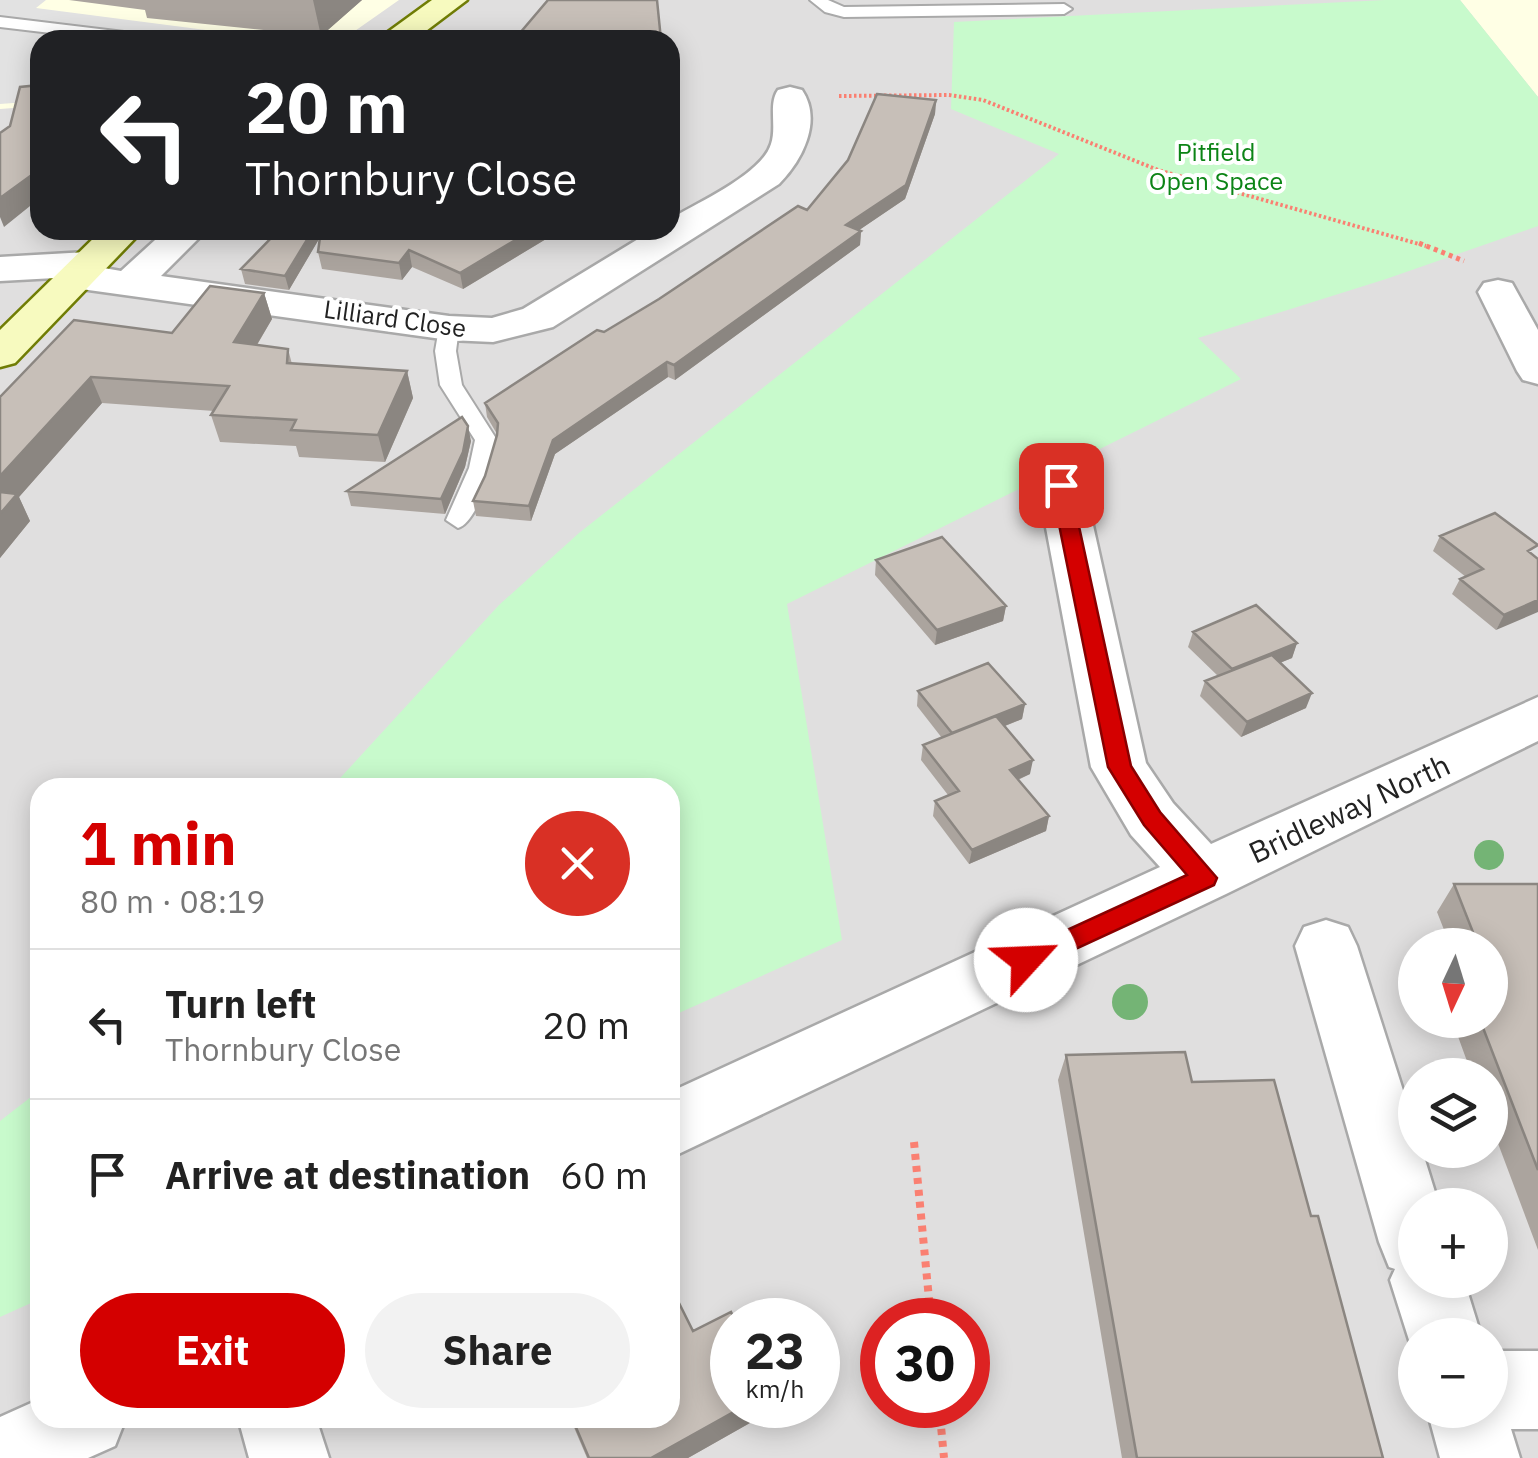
<!DOCTYPE html>
<meta charset="utf-8">
<style>
:root{--surface:#fff;--page:#f2f2f2;--text:#222;--muted:#767676;--line:#e0e0e0;--accent:#d40000}
body{margin:0;font-family:"IBM Plex Sans",sans-serif;background:var(--page);color:var(--text);height:100vh;display:flex;flex-direction:column;font-size:38px;white-space:nowrap}
*{box-sizing:border-box;margin:0}
p{font-size:32px;color:var(--muted)}
.icon{flex:none;width:55px;height:55px;fill:none;stroke:currentColor;stroke-width:2;stroke-linecap:round;stroke-linejoin:round}
.map{position:relative;flex:1;overflow:hidden}
.drawer{position:absolute;left:30px;top:778px;width:650px;height:650px;display:flex;flex-direction:column;background:var(--surface);border-radius:30px;box-shadow:0 5px 25px #0003}
.drawer>*{flex:none}
.top-card{position:absolute;left:30px;top:30px;width:650px;height:210px;border-radius:30px;box-shadow:0 5px 25px #0003;background:#202124;color:#fff;overflow:hidden}
.needle{width:65px;rotate:184deg}
.fabs{position:absolute;left:1398px;top:928px;display:grid;gap:20px}
.fabs a{display:grid;place-items:center;width:110px;height:110px;border-radius:50%;background:var(--surface);box-shadow:0 5px 25px #0003;font-size:50px}
.speed{position:absolute;left:710px;top:1298px;display:flex;gap:20px;font-size:50px;font-weight:700;text-align:center}
.speed>*{display:grid;place-content:center;width:130px;height:130px;border-radius:50%;background:var(--surface);box-shadow:0 5px 25px #0003;line-height:1}
.speed small{font-size:25px;font-weight:400}
.speed .limit{border:15px solid #d22;background:#fff;color:#111}
.pin{position:absolute;display:grid;place-items:center;width:85px;height:85px;color:#fff;margin:-42px;border-radius:20px;box-shadow:0 5px 15px #0006}
.me{position:absolute;width:110px;margin:-55px;rotate:65deg;stroke-linejoin:round;filter:drop-shadow(0 0 8px #0008)}
.turn{display:flex;align-items:center;gap:35px;height:210px;padding:0 50px;font-size:45px}
.turn .icon{width:130px;height:130px;stroke-width:2.5}
.turn b{display:block;font-size:70px;line-height:85px}
.round{display:grid;place-items:center;flex:none;width:105px;height:105px;border-radius:52px;background:var(--page)}
.head{display:flex;align-items:center;justify-content:space-between;height:170px;padding:0 50px}
h1{font-size:60px;font-weight:800;line-height:75px;color:var(--accent)}
.action{display:flex;gap:20px;margin-top:auto;padding:20px 50px}
.action a{flex:1;height:115px;border-radius:60px;background:var(--accent);color:#fff;font-size:40px;font-weight:800;line-height:115px;text-align:center}
.action a+a{background:var(--page);color:var(--text)}
ul{padding:0;list-style:none}
li{display:flex;align-items:center;gap:30px;height:150px;padding:0 50px;border-top:2px solid var(--line)}
li div{flex:1}
li b{display:block;font-size:38px}
li em{font-style:normal}
.map>svg:first-child{display:block}
.residential{fill:#e0dfdf;fill-rule:evenodd}
.education{fill:#ffffe5}
.park{fill:#c8facc}
.parking{fill:#e2e2e2}
.lines{fill:none;stroke-linecap:round;stroke-linejoin:round}
.lane-casing{stroke:#a9a9a9;stroke-width:4}
.street-casing{stroke:#a9a9a9;stroke-width:5}
.secondary-casing{stroke:#707d05;stroke-width:5}
.path-far2{stroke:#fa8072;stroke-width:4;stroke-dasharray:2.5 2.5;stroke-linecap:butt}
.path-far1{stroke:#fa8072;stroke-width:5;stroke-dasharray:4 4;stroke-linecap:butt}
.path{stroke:#fa8072;stroke-width:8;stroke-dasharray:6 6;stroke-linecap:butt}
.lane{fill:#fff;fill-rule:evenodd}
.street{fill:#fff;fill-rule:evenodd}
.secondary{fill:#f7fabf;fill-rule:evenodd}
.tree{fill:#74b475}
.wall{fill:#aba49e}
.shaded-wall{fill:#8b8681}
.building{fill:#c7bfb8;stroke:#8b8681;stroke-width:2.5}
.route{fill:#d40000;stroke:#8a0000;stroke-width:2.5}
.labels{text-anchor:middle;dominant-baseline:central;stroke-width:8;stroke-linejoin:round;paint-order:stroke}
.far-park-label{font-size:25px;fill:#0c8416;stroke:#fff}
.far-street-label{font-size:25px;fill:#222;stroke:#fff}
.street-label{font-size:30px;fill:#222;stroke:#fff}
</style>
<div class="map">
<svg width="1538" height="1458" viewBox="0 0 1538 1458">
<rect width="100%" height="100%" fill="#f2efe9"/>
<path class="residential" d="M390 0H1538V1458H0V106L40 102V230H670V40H330ZM40 788H670V1418H40ZM1415 945H1490V1020H1415ZM1415 1075H1490V1150H1415ZM1415 1205H1490V1280H1415ZM732 1320H818V1405H732ZM882 1320H968V1405H882ZM1415 1335H1490V1410H1415Z"/>
<path class="education" d="M0 0H399L342 40H40V106L0 109Z
M1460 0H1538V97Z"/>
<path class="park" d="M1385 0H1460L1538 97V226L1386 279 1198 338 1241 379 787 604 842 940 670 1017V788H331L499 605 579 533 1059 154 951 109 954 22Z
M40 1090V1299L0 1317V1121Z"/>
<path class="parking" d="M0 0H46L36 8 284 40H40V101L0 104Z"/>
<g class="lines">
<g class="lane-casing">
<path id="lane" d="M810 0H828L844 7 1064 4 1072 9 1064 14 844 17 825 12Z
M0 17 149 35 157 40H110L0 27Z
M449 322 459 328 456 351 462 385 497 440C497 460 477 523 458 528L446 520 469 468 475 440 440 385 435 351 439 328Z"/>
</g>
<g class="street-casing">
<path id="street" d="M790 87 802 90C823 121 802 161 779 184L553 327 493 342 449 340 74 288 60 284 55 278 0 281V257L87 252 101 256 107 264 104 268 121 271 166 230H207L161 276 449 316 492 318 523 309 653 230H670V219C697 203 762 174 771 144 777 127 768 104 778 90Z
M1498 280 1512 283 1538 330V384L1523 380 1517 371 1478 292 1484 283Z
M1061 470 1078 475 1084 485 1146 763 1173 803 1211 844 1538 697V741L1226 894 670 1158V1092L1160 867 1131 835 1091 767 1038 485 1044 475Z
M1326 920 1348 927 1357 946 1415 1128V1150H1422L1439 1205H1415V1280H1464L1481 1335H1415V1359L1390 1280 1395 1269 1389 1267 1379 1242 1295 946 1304 927Z
M1490 1351H1538V1429H1511L1520 1458H1440L1427 1410H1490Z
M40 1399V1418H126L115 1446 88 1458H0V1417Z
M238 1418H316L329 1458H249Z"/>
</g>
<g class="secondary-casing">
<path id="secondary" d="M432 0H467L414 40H377Z
M102 230H143L15 363 0 367V330Z"/>
</g>
<path class="path-far2" d="M839 96 949 95 983 100 1158 170 1426 246"/>
<path class="path-far1" d="M1419 243 1464 261"/>
<path class="path" d="M914 1142 931 1320
M939 1405 944 1458"/>
<use href="#lane" class="lane"/>
<use href="#street" class="street"/>
<use href="#secondary" class="secondary"/>
</g>
<g class="tree">
<circle cx="1489" cy="855" r="15"/>
<circle cx="1130" cy="1002" r="18"/>
</g>
<path class="wall" d="M69 0H362L321 36 147 18 145 10Z
M936 100 935 114 905 199 859 230 861 231 860 245 675 380 668 377 555 454 531 521 476 516 473 501 485 476 497 434 487 417 485 403 807 210Z
M279 230H561L463 289 412 267 402 280 322 269 318 252 320 237 289 290 245 284 241 269Z
M264 293 272 319 257 345 288 349 292 364 407 371 413 398 385 462 299 457 296 446 220 442 211 415 214 411 102 403 19 497 30 521 0 558V397L172 333Z
M471 441 465 467 445 514 351 506 347 491Z
M1440 536 1534 556 1538 559 1496 630 1452 594 1460 579 1466 577 1433 551Z
M876 560 1006 606 1003 621 935 645 875 575Z
M1193 632 1297 643 1292 658 1280 663 1306 708 1241 737 1200 696 1205 681 1218 676 1188 647Z
M918 691 1025 704 1022 719 1005 726 1030 774 1018 780 1049 816 1046 831 969 864 933 816 935 801 948 795 921 760 923 745 942 738 917 706Z
M1454 884H1538V1250L1490 1122V1075H1472L1452 1020H1490V945H1450L1437 912Z
M1066 1055 1192 1082 1311 1216 1383 1458H1122L1058 1080Z
M732 1405H771V1411L688 1458H587L570 1418H670Z"/>
<path class="shaded-wall" d="M313 0H362L321 36Z
M936 100 935 114 905 199 846 239V225Z
M39 169 40 198 4 227 0 217V198Z
M313 230H322V234L289 290 285 276Z
M532 230H561L463 289 460 273Z
M861 231 860 245 675 380 674 365Z
M409 250 412 267 402 280 399 263Z
M264 293 272 319 243 368 234 342Z
M667 362 668 377 555 454 531 521 529 506 553 440Z
M407 371 413 398 385 462 378 435Z
M91 377 102 403 19 497 30 521 0 558V476Z
M468 426 471 441 465 467 445 514 441 499Z
M1538 600V612L1496 630 1504 615Z
M1006 606 1003 621 935 645 937 630Z
M1297 643 1292 658 1227 684 1232 669Z
M1312 693 1306 708 1241 737 1247 722Z
M1025 704 1022 719 950 748 952 733Z
M1033 760 1030 774 1008 784 1010 770Z
M1049 816 1046 831 969 864 972 850Z
M746 1405H771V1411L688 1458H651Z"/>
<path class="building" d="M548 0H657L661 40H514Z
M40 85V169L0 198V133L10 126 20 87Z
M877 94 936 100 906 185 846 225 861 231 674 365 667 362 553 440 529 506 473 501 485 476 497 435 498 423 485 403 597 330 604 332 659 299 798 206 807 210 848 160Z
M279 230H313L285 276 241 269Z
M321 230H532L460 273 409 250 399 263 318 252Z
M210 286 264 293 234 342 288 349 287 363 407 371 378 435 291 430 296 420 211 415 229 386 91 377 0 476V397L74 320 172 333Z
M462 417 468 426 463 452 441 499 347 491Z
M0 492 17 494 0 514Z
M1495 513 1538 545 1528 551 1538 559V600L1504 615 1460 579 1483 569 1440 536Z
M942 537 1006 606 937 630 876 560Z
M1256 605 1297 643 1232 669 1193 632Z
M1272 655 1312 693 1247 722 1205 681Z
M988 663 1025 704 952 733 918 691Z
M996 716 1033 760 1010 770 1049 816 972 850 935 801 959 791 923 745Z
M1454 884H1538V1170L1480 1020H1490V945H1478Z
M1185 1052 1192 1082 1274 1080 1311 1216H1318L1383 1458H1137L1066 1055Z
M670 1285 693 1331 731 1312 735 1320H732V1405H746L651 1458H589L572 1418H670Z"/>
<path class="route" d="M1061 479 1070 485 1131 766 1160 812 1217 878 1214 885 1026 972 1017 968 1014 960 1017 953 1187 875 1144 825 1108 767 1051 485Z"/>
<g class="labels">
<g class="far-park-label">
<text x="1216" y="151">Pitfield<tspan x="1216" dy="29">Open Space</tspan></text>
</g>
<g class="far-street-label">
<text transform="translate(395 318) rotate(8)">Lilliard Close</text>
</g>
<g class="street-label">
<text transform="translate(1349 808) rotate(-25)">Bridleway North</text>
</g>
</g>
</svg>
<div class="fabs">
<a><svg class="needle" viewBox="-14 -14 28 28"><path d="M0-13l5 13h-10z" fill="#e53935"/><path d="M0 13l5-13h-10z" fill="#767676"/></svg></a>
<a><svg class="icon" aria-label="layers" viewBox="0 0 24 24"><path d="M12 4l9 5-9 5-9-5zM3 14l9 5 9-5"/></svg></a>
<a>+</a>
<a>−</a>
</div>
<div class="speed"><div>23<small>km/h</small></div><div class="limit">30</div></div>
<div class="pin" style="left:1061px;top:485px;background:#d93025"><svg class="icon" aria-label="arrive" viewBox="0 0 24 24"><path d="M6 21V4h12l-3 4 3 4H6"/></svg></div>
<svg class="me" style="left:1026px;top:960px" viewBox="-20 -20 40 40"><circle r="19" fill="#fff"/><path d="M0-13L10 11 0 6-10 11z" fill="#d40000"/></svg>
<div class="top-card">
<div class="turn"><svg class="icon" aria-label="left" viewBox="0 0 24 24"><path d="M17 20v-9H6M10 6l-5 5 5 5"/></svg><div><b>20 m</b>Thornbury Close</div></div>
</div>
<section class="drawer">
<div class="head"><div><h1>1 min</h1><p>80 m · 08:19</p></div><a class="round" style="background:#d93025;color:#fff"><svg class="icon" aria-label="close" viewBox="0 0 24 24"><path d="M6 6l12 12M18 6L6 18"/></svg></a></div>
<ul>
<li><svg class="icon" aria-label="left" viewBox="0 0 24 24"><path d="M17 20v-9H6M10 6l-5 5 5 5"/></svg><div><b>Turn left</b><p>Thornbury Close</p></div><em>20 m</em></li>
<li><svg class="icon" aria-label="arrive" viewBox="0 0 24 24"><path d="M6 21V4h12l-3 4 3 4H6"/></svg><div><b>Arrive at destination</b></div><em>60 m</em></li>
</ul>
<div class="action"><a>Exit</a><a>Share</a></div>
</section>
</div>
